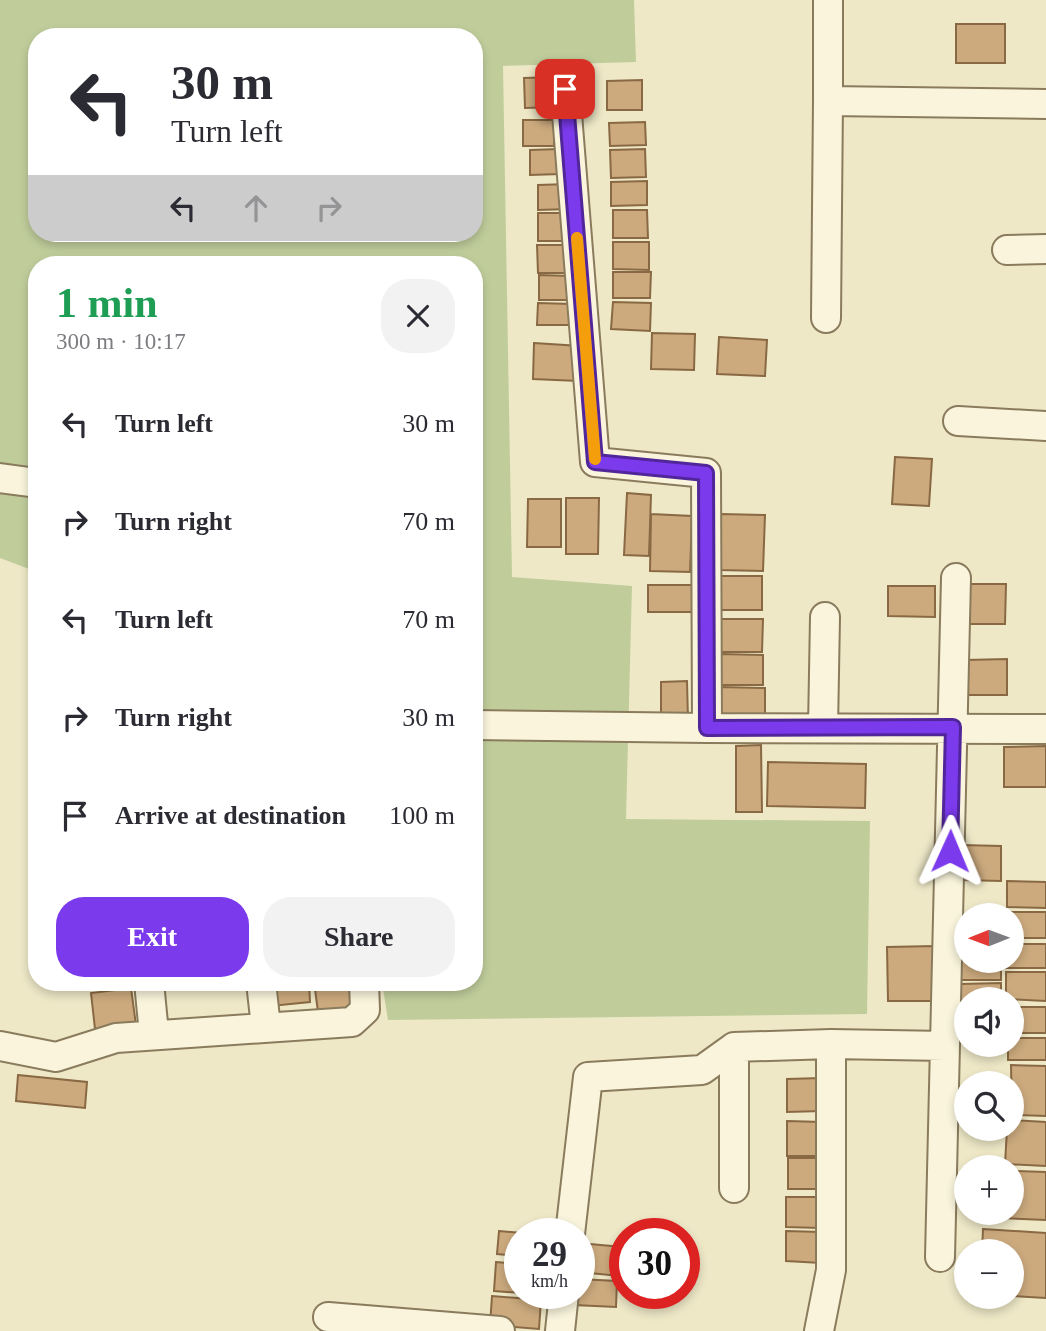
<!DOCTYPE html>
<meta charset="utf-8">
<style>
:root{--surface:#fff;--page:#f2f2f3;--text:#2b2b33;--muted:#7c7c81;--accent:#7c3aed}
body{margin:0;font-family:"Times New Roman",serif;background:var(--page);color:var(--text);height:100vh;display:flex;flex-direction:column;font-size:26px;white-space:nowrap}
*{box-sizing:border-box;margin:0}
p{font-size:23px;color:var(--muted)}
.icon{flex:none;width:38px;height:38px;fill:none;stroke:currentColor;stroke-width:2;stroke-linecap:round;stroke-linejoin:round}
.map{position:relative;flex:1;overflow:hidden}
.sheet{position:absolute;left:28px;top:256px;width:455px;height:735px;display:flex;flex-direction:column;background:var(--surface);border-radius:28px;box-shadow:0 4px 10px #0003}
.sheet>*{flex:none}
.banner{position:absolute;left:28px;top:28px;width:455px;height:214px;border-radius:28px;box-shadow:0 4px 10px #0003;background:#fff;color:var(--text);overflow:hidden}
.needle{width:46px;rotate:269deg}
.tools{position:absolute;left:954px;top:903px;display:grid;gap:14px}
.tools a{display:grid;place-items:center;width:70px;height:70px;border-radius:50%;background:var(--surface);box-shadow:0 4px 10px #0003;font-size:35px}
.speed{position:absolute;left:504px;top:1218px;display:flex;gap:14px;font-size:35px;font-weight:700;text-align:center}
.speed>*{display:grid;place-content:center;width:91px;height:91px;border-radius:50%;background:var(--surface);box-shadow:0 4px 10px #0003;line-height:1}
.speed small{font-size:18px;font-weight:400}
.speed .limit{border:10px solid #d22;background:#fff;color:#111}
.pin{position:absolute;display:grid;place-items:center;width:60px;height:60px;color:#fff;margin:-30px;border-radius:14px;box-shadow:0 4px 10px #0006}
.me{position:absolute;width:77px;margin:-38px;rotate:1deg;stroke-linejoin:round;filter:drop-shadow(0 0 5px #0008)}
.turn{display:flex;align-items:center;gap:24px;height:147px;padding:0 28px;font-size:32px}
.turn .icon{width:91px;height:91px;stroke-width:2.5}
.turn b{display:block;font-size:49px;line-height:60px}
.lanes{display:flex;align-items:center;height:66px;padding:0 28px;background:#0003;justify-content:center;gap:35px;direction:ltr}
.lanes .off{opacity:.35}
.round{display:grid;place-items:center;flex:none;width:74px;height:74px;border-radius:28px;background:var(--page)}
.summary{display:flex;align-items:center;justify-content:space-between;height:119px;padding:0 28px}
h1{font-size:42px;font-weight:600;line-height:52px;color:#1e9e55}
.primary-button{display:flex;gap:14px;margin-top:auto;padding:14px 28px}
.primary-button a{flex:1;height:80px;border-radius:28px;background:var(--accent);color:#fff;font-size:28px;font-weight:600;line-height:80px;text-align:center}
.primary-button a+a{background:var(--page);color:var(--text)}
ul{padding:0;list-style:none}
li{display:flex;align-items:center;gap:21px;height:98px;padding:0 28px}
li div{flex:1}
li b{display:block;font-size:26px}
li em{font-style:normal}
.map>svg:first-child{display:block}
.green{fill:#c0cd9b;fill-rule:evenodd}
.building{fill:#ccaa7e;stroke:#896943;stroke-width:2}
.lines{fill:none;stroke-linecap:round;stroke-linejoin:round}
.minor-casing{stroke:#8a7b5d;stroke-width:32}
.minor{stroke:#f9f4db;stroke-width:28}
.route-casing{stroke:#51269a;stroke-width:18}
.route{stroke:#7c3aed;stroke-width:12}
.slow{stroke:#f59e0b;stroke-width:12}
</style>
<div class="map">
<svg width="1046" height="1331" viewBox="0 0 1046 1331">
<rect width="100%" height="100%" fill="#eee8c7"/>
<path class="green" d="M0 0H634L636 62 503 66 512 577 632 586 626 819 870 821 867 1014 388 1020 382 982H474V264H37V572L0 558ZM37 37H474V233H37Z"/>
<path class="building" d="M956 24H1005V63H956Z
M557 77V107L525 108 524 78Z
M642 80V110H607V81Z
M523 120H554V146H523Z
M645 122 646 145 610 146 609 123Z
M559 149 560 174 530 175V150Z
M645 149 646 177 611 178 610 150Z
M647 181V205L611 206V182Z
M568 184 569 209 538 210V185Z
M613 210H647L648 238H613Z
M538 213H571L570 241H538Z
M613 242H649V270L613 269Z
M537 245H570V273H538Z
M613 272H651L650 298H613Z
M539 275 571 276V300H539Z
M613 302 651 303 650 331 611 329Z
M538 303 572 304 571 325H537Z
M652 333 695 334 694 370 651 369Z
M719 337 767 340 765 376 717 374Z
M534 343 580 346 578 381 533 379Z
M895 457 932 459 929 506 892 504Z
M627 493 651 495 649 556 624 555Z
M566 498H599L598 554H566Z
M528 499H561V547H527Z
M651 514 692 516 690 572 650 571Z
M720 514 765 515 763 571 719 570Z
M720 576H762V610H720Z
M970 584H1006L1005 624H969Z
M648 585H692V612H648Z
M888 586H935V617L888 616Z
M721 619H763L762 652H721Z
M721 654 763 655V685H721Z
M1007 659V695H966V660Z
M687 681 688 719 661 720V682Z
M719 687 765 688V718L719 717Z
M761 745 762 812H736V746Z
M1046 746V787H1004V747Z
M768 762 866 764 865 808 767 806Z
M961 845 1001 846V881L961 880Z
M1007 881 1046 882V908L1007 907Z
M1005 912H1046V938H1012V915H1005Z
M1012 944H1046V968H1005V961H1012Z
M934 946V1001H888L887 947Z
M961 955H966V961H1001V980H961Z
M1006 972H1046V1001L1006 999Z
M269 982H309L310 1002 271 1006Z
M314 982H357L360 1008 318 1012Z
M1001 983V999H966V1011H961V984Z
M131 988 136 1025 95 1029 91 993Z
M1012 1007H1046V1033H1012Z
M1012 1038H1046V1060H1008V1045H1012Z
M1011 1065 1046 1066V1116L1012 1115Z
M18 1075 87 1082 85 1108 16 1101Z
M822 1078V1111L787 1112V1079Z
M1012 1120 1046 1122V1166L1005 1164 1007 1129H1012Z
M787 1121 822 1122 821 1156H787Z
M788 1158H821V1189H788Z
M1012 1171 1046 1172V1220L1001 1218V1213H1012Z
M786 1197H820V1228L786 1227Z
M983 1229 1046 1233V1298L1012 1296V1251H982Z
M499 1231 535 1234H520V1256L497 1254Z
M786 1231 821 1232V1263L786 1261Z
M579 1243 622 1247 620 1276 579 1272Z
M496 1262 520 1264V1293L494 1291Z
M579 1279 617 1281 616 1307 574 1305 575 1293H579Z
M492 1296 541 1300 539 1329 490 1325Z"/>
<g class="lines">
<g class="minor-casing">
<path id="minor" d="M565 89 595 462 706 473 707 728 1046 729
M828 101V0
M1007 250 1046 249
M826 318 828 101 1046 104
M958 421 1046 426
M0 478 37 483
M474 725 707 728
M823 728 825 617
M149 982 154 1034
M261 982 266 1027
M0 1046 56 1057 116 1038 352 1022 365 1010 364 982
M734 1047V1188
M570 1234 588 1077 702 1070 734 1047 831 1044 945 1046
M940 1257 956 578
M328 1317 500 1331
M560 1331 564 1293
M819 1331 831 1270V1044"/>
</g>
<use href="#minor" class="minor"/>
</g>
<g class="lines">
<g class="route-casing">
<path id="route" d="M565 89 595 462 706 473 707 728 953 727 950 851"/>
</g>
<use href="#route" class="route"/>
<path class="slow" d="M577 238 595 459"/>
</g>
</svg>
<div class="tools">
<a><svg class="needle" viewBox="-14 -14 28 28"><path d="M0-13l5 13h-10z" fill="#e53935"/><path d="M0 13l5-13h-10z" fill="#7c7c81"/></svg></a>
<a><svg class="icon" aria-label="sound" viewBox="0 0 24 24"><path d="M4 9h4l5-4v14l-5-4H4zM17 9q2 3 0 6"/></svg></a>
<a><svg class="icon" aria-label="search" viewBox="0 0 24 24"><circle cx="10" cy="10" r="6"/><path d="M15 15l6 6"/></svg></a>
<a>+</a>
<a>−</a>
</div>
<div class="speed"><div>29<small>km/h</small></div><div class="limit">30</div></div>
<div class="pin" style="left:565px;top:89px;background:#d93025"><svg class="icon" aria-label="arrive" viewBox="0 0 24 24"><path d="M6 21V4h12l-3 4 3 4H6"/></svg></div>
<svg class="me" style="left:950px;top:851px" viewBox="-20 -20 40 40"><path d="M0-17L14 15 0 8-14 15z" fill="#7c3aed" stroke="#fff" stroke-width="4"/></svg>
<div class="banner">
<div class="turn"><svg class="icon" aria-label="left" viewBox="0 0 24 24"><path d="M17 20v-9H6M10 6l-5 5 5 5"/></svg><div><b>30 m</b>Turn left</div></div>
<div class="lanes"><svg class="icon" aria-label="left" viewBox="0 0 24 24"><path d="M17 20v-9H6M10 6l-5 5 5 5"/></svg><svg class="icon off" aria-label="ahead" viewBox="0 0 24 24"><path d="M12 20V5M6 11l6-6 6 6"/></svg><svg class="icon off" aria-label="right" viewBox="0 0 24 24"><path d="M7 20v-9h11M14 6l5 5-5 5"/></svg></div>
</div>
<section class="sheet">
<div class="summary"><div><h1>1 min</h1><p>300 m · 10:17</p></div><a class="round"><svg class="icon" aria-label="close" viewBox="0 0 24 24"><path d="M6 6l12 12M18 6L6 18"/></svg></a></div>
<ul>
<li><svg class="icon" aria-label="left" viewBox="0 0 24 24"><path d="M17 20v-9H6M10 6l-5 5 5 5"/></svg><div><b>Turn left</b></div><em>30 m</em></li>
<li><svg class="icon" aria-label="right" viewBox="0 0 24 24"><path d="M7 20v-9h11M14 6l5 5-5 5"/></svg><div><b>Turn right</b></div><em>70 m</em></li>
<li><svg class="icon" aria-label="left" viewBox="0 0 24 24"><path d="M17 20v-9H6M10 6l-5 5 5 5"/></svg><div><b>Turn left</b></div><em>70 m</em></li>
<li><svg class="icon" aria-label="right" viewBox="0 0 24 24"><path d="M7 20v-9h11M14 6l5 5-5 5"/></svg><div><b>Turn right</b></div><em>30 m</em></li>
<li><svg class="icon" aria-label="arrive" viewBox="0 0 24 24"><path d="M6 21V4h12l-3 4 3 4H6"/></svg><div><b>Arrive at destination</b></div><em>100 m</em></li>
</ul>
<div class="primary-button"><a>Exit</a><a>Share</a></div>
</section>
</div>
